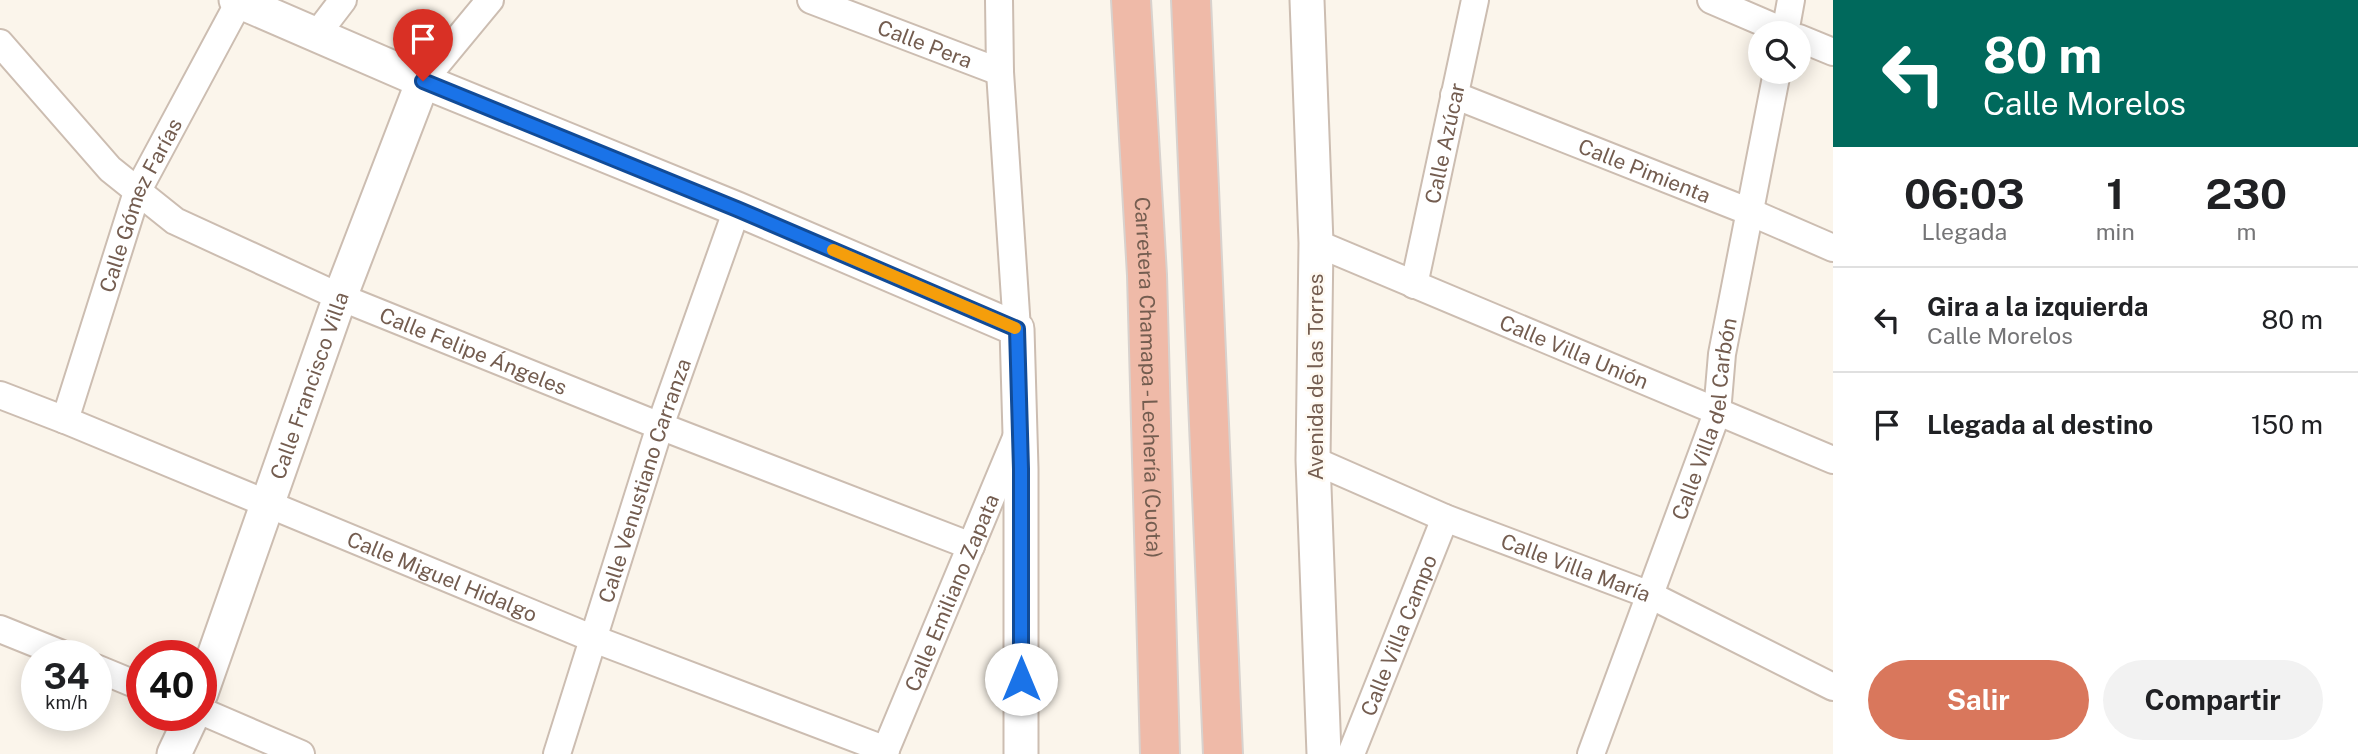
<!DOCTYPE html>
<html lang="es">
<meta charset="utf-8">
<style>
:root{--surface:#fff;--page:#f2f2f2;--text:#202124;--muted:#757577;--line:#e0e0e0;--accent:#d9775c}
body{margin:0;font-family:"Public Sans",sans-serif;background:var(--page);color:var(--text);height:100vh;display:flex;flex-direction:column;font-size:26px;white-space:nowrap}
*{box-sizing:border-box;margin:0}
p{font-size:23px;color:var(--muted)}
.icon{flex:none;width:38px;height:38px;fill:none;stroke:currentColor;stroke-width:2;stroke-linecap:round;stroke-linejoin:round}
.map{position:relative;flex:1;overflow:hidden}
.panel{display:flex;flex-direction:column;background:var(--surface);width:525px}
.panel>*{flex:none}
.guide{background:#00695c;color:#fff;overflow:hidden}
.tools{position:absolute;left:1748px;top:21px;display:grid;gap:14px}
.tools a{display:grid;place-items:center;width:63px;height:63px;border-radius:50%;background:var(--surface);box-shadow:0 4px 18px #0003;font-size:35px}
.speed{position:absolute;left:21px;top:640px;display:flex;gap:14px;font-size:35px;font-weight:700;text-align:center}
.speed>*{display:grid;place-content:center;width:91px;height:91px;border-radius:50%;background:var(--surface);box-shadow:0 4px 18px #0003;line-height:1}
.speed small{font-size:18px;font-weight:400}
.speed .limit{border:10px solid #d22;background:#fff;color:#111}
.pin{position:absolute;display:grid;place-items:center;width:60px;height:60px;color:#fff;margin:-72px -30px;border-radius:50% 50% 50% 0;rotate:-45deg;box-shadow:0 0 7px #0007}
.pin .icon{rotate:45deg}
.me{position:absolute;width:77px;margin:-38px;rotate:0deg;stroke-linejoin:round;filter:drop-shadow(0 0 5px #0008)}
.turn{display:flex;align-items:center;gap:24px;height:147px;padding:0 35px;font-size:32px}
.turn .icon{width:91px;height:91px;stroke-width:2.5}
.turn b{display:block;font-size:49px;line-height:60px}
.eta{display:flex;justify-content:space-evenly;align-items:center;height:119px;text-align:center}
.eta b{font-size:42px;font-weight:700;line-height:49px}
.button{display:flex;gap:14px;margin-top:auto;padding:14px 35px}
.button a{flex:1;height:80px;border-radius:42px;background:var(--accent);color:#fff;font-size:28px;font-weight:700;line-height:80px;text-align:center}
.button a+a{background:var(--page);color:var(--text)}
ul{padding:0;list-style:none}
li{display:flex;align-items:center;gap:21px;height:105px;padding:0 35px;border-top:2px solid var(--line)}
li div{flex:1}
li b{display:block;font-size:26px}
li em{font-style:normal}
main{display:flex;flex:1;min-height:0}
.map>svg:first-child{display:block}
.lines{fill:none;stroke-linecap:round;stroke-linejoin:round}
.minor-casing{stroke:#ccbdb1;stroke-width:30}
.tertiary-casing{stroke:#ccbdb1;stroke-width:37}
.motorway-casing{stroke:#d8d2ce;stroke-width:42}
.minor{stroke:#fff;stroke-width:26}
.tertiary{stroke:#fff;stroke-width:33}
.motorway{stroke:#efbaa8;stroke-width:38}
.route-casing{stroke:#114b97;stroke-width:18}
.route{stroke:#1a73e8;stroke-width:12}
.slow{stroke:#f59e0b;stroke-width:12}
.labels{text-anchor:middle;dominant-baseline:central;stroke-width:5;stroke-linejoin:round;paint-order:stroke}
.street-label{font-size:21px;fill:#745d50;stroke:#fef9f1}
</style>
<main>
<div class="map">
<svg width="1833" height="754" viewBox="0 0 1833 754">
<rect width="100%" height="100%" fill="#fbf5eb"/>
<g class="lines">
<g class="minor-casing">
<g id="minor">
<path id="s1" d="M811 0 1000 72"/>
<path d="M999 0 1000 72 1017 329"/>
<path d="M1711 0 1788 33"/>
<path d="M1785 33 1791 0"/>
<path d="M317 34 343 0"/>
<path d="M1799 38 1833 52"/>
<path id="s2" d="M0 43 110 169 175 221 340 297 660 426 971 546"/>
<path d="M423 81 490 0"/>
<path id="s3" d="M1454 95 1750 212 1833 248"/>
<path id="s4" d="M1316 243 1833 460"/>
<path id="s5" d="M1414 285 1475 0"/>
<path id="s6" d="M0 395 65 420 594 639 886 750"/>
<path id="s7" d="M65 420 137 192 239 2"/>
<path id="s8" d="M1313 460 1445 518 1650 595 1833 687"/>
<path d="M0 629 67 656"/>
<path d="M96 668 142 687"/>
<path d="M201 711 301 754"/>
<path id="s9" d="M557 754 660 426 737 209"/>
<path id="s10" d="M884 754 1018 433"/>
<path id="s11" d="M1351 754 1445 518"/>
<path id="s12" d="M1591 754 1717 413 1722 354 1777 72"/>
</g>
</g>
<g class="tertiary-casing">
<g id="tertiary">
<path d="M236 0 423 81 737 209 1017 329 1021 469V754"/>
<path d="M1307 0 1316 243 1313 460 1324 754"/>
<path id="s13" d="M201 693 340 297 423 81"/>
<path d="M174 754 192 716"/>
</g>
</g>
<g class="motorway-casing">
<g id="motorway">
<path id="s14" d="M1131 0 1147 275 1160 754"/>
<path d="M1191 0 1223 754"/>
</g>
</g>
<use href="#minor" class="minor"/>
<use href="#tertiary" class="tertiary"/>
<use href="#motorway" class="motorway"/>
</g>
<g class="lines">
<g class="route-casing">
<path id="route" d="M423 81 737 209 1017 329 1021 469V679"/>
</g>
<use href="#route" class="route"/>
<path class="slow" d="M833 250 1015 328"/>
</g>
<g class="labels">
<g class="street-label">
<text stroke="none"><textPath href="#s1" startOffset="122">Calle Pera</textPath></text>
<text stroke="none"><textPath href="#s5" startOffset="145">Calle Azúcar</textPath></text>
<text stroke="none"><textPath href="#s3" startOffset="205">Calle Pimienta</textPath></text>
<text stroke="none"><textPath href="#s7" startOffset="228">Calle Gómez Farías</textPath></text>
<text stroke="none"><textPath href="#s2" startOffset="576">Calle Felipe Ángeles</textPath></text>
<text stroke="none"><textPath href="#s4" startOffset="280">Calle Villa Unión</textPath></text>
<text stroke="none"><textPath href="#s14" startOffset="378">Carretera Chamapa - Lechería (Cuota)</textPath></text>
<text transform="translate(1315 377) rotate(-90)">Avenida de las Torres</text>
<text stroke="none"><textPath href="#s13" startOffset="326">Calle Francisco Villa</textPath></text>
<text stroke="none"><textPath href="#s12" startOffset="355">Calle Villa del Carbón</textPath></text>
<text stroke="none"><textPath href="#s9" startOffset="287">Calle Venustiano Carranza</textPath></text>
<text stroke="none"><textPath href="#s8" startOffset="284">Calle Villa María</textPath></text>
<text stroke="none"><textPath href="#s6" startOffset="478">Calle Miguel Hidalgo</textPath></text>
<text stroke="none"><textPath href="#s10" startOffset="175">Calle Emiliano Zapata</textPath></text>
<text stroke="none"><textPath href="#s11" startOffset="128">Calle Villa Campo</textPath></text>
</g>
</g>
</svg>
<div class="tools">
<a><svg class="icon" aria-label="search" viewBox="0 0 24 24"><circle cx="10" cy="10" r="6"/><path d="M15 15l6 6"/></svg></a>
</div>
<div class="speed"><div>34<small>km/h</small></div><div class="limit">40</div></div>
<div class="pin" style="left:423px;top:81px;background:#d93025"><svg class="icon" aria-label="arrive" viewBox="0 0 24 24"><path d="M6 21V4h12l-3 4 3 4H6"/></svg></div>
<svg class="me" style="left:1021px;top:679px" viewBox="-20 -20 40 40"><circle r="19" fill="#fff"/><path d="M0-13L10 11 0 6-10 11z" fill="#1a73e8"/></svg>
</div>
<section class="panel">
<div class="guide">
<div class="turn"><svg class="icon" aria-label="left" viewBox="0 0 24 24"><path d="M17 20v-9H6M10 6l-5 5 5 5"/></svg><div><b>80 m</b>Calle Morelos</div></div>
</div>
<div class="eta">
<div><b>06:03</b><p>Llegada</p></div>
<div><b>1</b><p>min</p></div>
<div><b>230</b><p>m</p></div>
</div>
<ul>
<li><svg class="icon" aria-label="left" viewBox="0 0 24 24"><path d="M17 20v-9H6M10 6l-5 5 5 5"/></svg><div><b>Gira a la izquierda</b><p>Calle Morelos</p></div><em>80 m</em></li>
<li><svg class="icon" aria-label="arrive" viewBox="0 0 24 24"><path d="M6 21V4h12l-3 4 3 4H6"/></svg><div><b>Llegada al destino</b></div><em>150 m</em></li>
</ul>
<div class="button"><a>Salir</a><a>Compartir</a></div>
</section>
</main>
